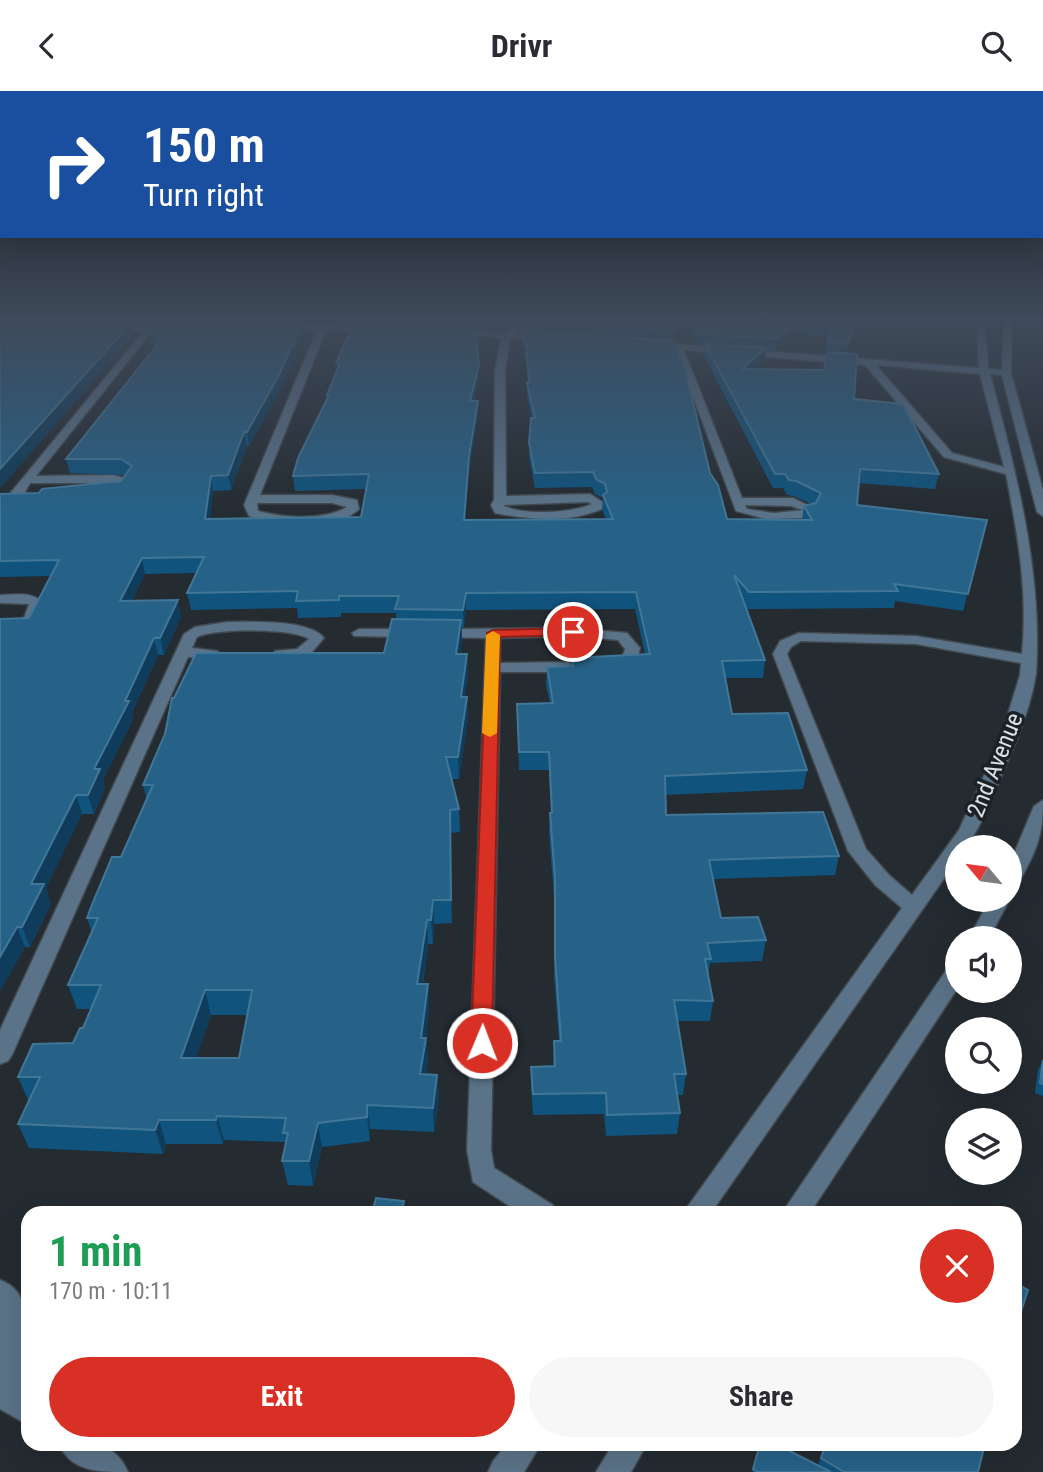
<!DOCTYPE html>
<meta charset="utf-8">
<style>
:root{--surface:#fff;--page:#f7f7f7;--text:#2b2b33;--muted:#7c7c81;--accent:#d93025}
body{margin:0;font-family:"Roboto Condensed",sans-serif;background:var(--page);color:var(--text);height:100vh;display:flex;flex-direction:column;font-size:26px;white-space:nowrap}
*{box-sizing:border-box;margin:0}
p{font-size:23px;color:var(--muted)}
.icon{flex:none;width:38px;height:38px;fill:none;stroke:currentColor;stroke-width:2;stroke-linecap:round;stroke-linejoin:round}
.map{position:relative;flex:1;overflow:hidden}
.sheet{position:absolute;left:21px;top:1115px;width:1001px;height:245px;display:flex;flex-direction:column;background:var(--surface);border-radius:21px;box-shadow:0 7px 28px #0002}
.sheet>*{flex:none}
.banner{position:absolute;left:0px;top:0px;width:1043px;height:147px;box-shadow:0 7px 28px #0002;background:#1a4fa0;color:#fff;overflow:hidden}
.needle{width:46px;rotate:299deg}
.fabs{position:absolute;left:945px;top:744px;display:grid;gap:14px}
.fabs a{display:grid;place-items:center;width:77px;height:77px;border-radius:50%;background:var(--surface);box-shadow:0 7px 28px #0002;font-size:35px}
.pin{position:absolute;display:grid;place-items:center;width:60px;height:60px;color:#fff;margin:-30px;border:4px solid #fff;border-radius:50%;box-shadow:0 2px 7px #0007}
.me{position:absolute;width:77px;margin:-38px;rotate:1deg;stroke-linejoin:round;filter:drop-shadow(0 0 5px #0008)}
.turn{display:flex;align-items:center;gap:24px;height:147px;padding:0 28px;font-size:32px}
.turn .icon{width:91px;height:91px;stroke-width:2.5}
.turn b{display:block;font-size:49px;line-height:60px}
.round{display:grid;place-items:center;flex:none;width:74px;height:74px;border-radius:37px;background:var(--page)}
.head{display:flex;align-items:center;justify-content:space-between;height:119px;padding:0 28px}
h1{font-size:42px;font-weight:700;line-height:52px;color:#1e9e55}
.cta{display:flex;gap:14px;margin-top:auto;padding:14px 28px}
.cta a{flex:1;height:80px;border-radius:42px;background:var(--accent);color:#fff;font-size:28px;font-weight:700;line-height:80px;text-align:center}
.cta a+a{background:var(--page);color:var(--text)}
header{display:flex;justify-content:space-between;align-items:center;height:91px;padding:0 28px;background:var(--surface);font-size:32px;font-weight:700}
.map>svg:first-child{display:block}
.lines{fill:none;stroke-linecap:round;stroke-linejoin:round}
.minor-casing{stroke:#41484e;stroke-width:3}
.minor{fill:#5b7388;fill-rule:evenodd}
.wall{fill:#10537d;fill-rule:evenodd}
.shaded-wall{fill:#0f3c5a}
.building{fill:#266288;stroke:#427696;stroke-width:2;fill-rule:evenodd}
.route{fill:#d93025;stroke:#8d1f18;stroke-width:2}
.slow{fill:#f59e0b}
.labels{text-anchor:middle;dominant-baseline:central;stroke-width:7;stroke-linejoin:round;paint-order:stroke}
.street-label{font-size:24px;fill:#dbe0e4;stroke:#1a2127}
</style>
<header><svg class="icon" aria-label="back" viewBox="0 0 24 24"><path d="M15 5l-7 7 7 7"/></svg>Drivr<svg class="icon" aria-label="search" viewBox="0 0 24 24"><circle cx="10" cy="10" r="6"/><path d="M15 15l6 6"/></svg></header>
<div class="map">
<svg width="1043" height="1381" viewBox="0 0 1043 1381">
<rect width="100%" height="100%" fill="#242b31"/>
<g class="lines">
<g class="minor-casing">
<path id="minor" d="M521 229H530L514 242 549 247 545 250 510 247 505 280 506 405 590 403 604 412 602 418C569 432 530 429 495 422L491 414 494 409 495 280 501 247 450 241 454 238 505 242ZM588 411 592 413C572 422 521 425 503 414Z
M977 229H985L988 278 1002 279 1004 229H1012L1011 282 1043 399V425L1037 421 1002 284 990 283C1016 380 1043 482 1036 583 1031 615 1017 649 1004 679 992 705 983 733 966 756H957V769L711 1122H683L902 817 875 794 848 760 773 563 780 550 799 542 916 545 1022 563C1028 499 1018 446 1006 383L944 366 865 274 684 259 742 407H793L816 418 811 426 807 427 766 428 736 420 675 258 649 254 653 251 979 277ZM876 274 980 283 1004 376 952 362ZM745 414 791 415 803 419 774 422 747 418ZM801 550 916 553 1021 572 1020 584 999 652 959 739 912 804 889 784 866 758 787 563 791 556Z
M323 234 374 235 378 237 374 239H326L260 404H332L357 409 359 418C337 440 277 433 249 425L244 414 317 239H279L275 237 279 235ZM257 412H332L347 416C324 430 283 427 258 420Z
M108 236H171L175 238 152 240 36 385 114 384 133 390 122 403 113 406 107 403 120 392H30L24 403 41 405V409L15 408 11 401 13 399 144 240H111Z
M0 504C15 504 32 500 43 512L35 533 0 542V534L24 527 29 513 0 512Z
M227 531C251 531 309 528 324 547L311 562 280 567 273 563 275 560 297 558 309 548C293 537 215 537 197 546L192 557 217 560 224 564 217 568 188 566 12 964 8 970 0 973V939L184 543 195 536Z
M573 537 627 542 640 557 637 569 627 578H609L606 575 622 567 625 558 618 549 573 545 500 547V572L568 571 576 576 568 581H500L491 1059 494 1077 553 1114 557 1122H520L473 1091 467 1059 486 547 441 546 434 542 441 538Z
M359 538H413L420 542 413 546 354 545 352 542Z
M1043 709C1043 746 1036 762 1017 794L1010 795V772L1034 715Z
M990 808H1010L989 847H969Z
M957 873V898L810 1122H782L949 875Z
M0 1189C11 1193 19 1200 22 1211 32 1242 28 1301 28 1334L0 1318Z
M59 1353C88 1353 114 1348 128 1381 99 1381 71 1381 59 1353Z
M507 1353H541L524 1381H488L493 1370Z
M613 1353H647L631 1381H596Z"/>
</g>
<use href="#minor" class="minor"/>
</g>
<path class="wall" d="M0 229H174L172 232H161L162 235 302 232 304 243 281 297 249 355H247L231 399 213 400 210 428 361 426 366 398 295 400 293 385 327 308V304L337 279 336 272 370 231V229H474L479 286 474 310H478V323L469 380 465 429 606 428 602 419 603 407 595 403 592 396 535 397 529 366V352L532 327 527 305V292H528L526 265 522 252V241H520V230L675 241 674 251 710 382 727 428 802 429 804 415 811 413 794 405 787 404 783 397H773L704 265 705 254H698L684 229H857L846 263 854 308 939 383 935 398 859 392 857 414 987 429 963 520 895 510 894 517 747 518 765 569 763 587H725L732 623 807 679 803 698 665 704 666 724 839 765 835 784 713 788 721 827 766 849 762 870 710 872 708 885 713 910 710 930H677L686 983 683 1004H677L680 1022 677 1043 606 1045 604 1023 533 1024 531 997V976L553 975 554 950H559L554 885V807L549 741 550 722H551L549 679H519L517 613 550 612 546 594 547 576 571 575V567L645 563 635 518 466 519 464 536H462V549L460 563H467L468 584 465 606H467L468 628 459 688H452L459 718 460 741 451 742 452 832 434 833 433 853H428L423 893 429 918 426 947 428 971 426 983 437 984 439 1008 434 1041 370 1038V1050L322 1056 313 1095 288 1094 282 1070 285 1055V1051L224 1049 223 1053H166L163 1063 29 1057 18 1033 29 1011 18 986 73 952 83 937 91 918H77L68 894 92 842 87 827 121 766 147 709 143 694 384 562 396 528V522H341V526L298 527 297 517 191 519 187 502 196 482 145 483 132 510 181 526 164 564H158L132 622 133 628 103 689 105 697 94 723H82L46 797 51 813 30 856H25L0 900 29 527 51 485 0 486V403L39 402 121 390 126 384 70 382 66 368 156 255 149 250 146 238 151 232H132L134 243 0 397ZM795 242 828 246 824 279 755 278 765 269 766 259 775 260ZM211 924H247L239 967H196Z
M1043 969V1005L1035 1002 1038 979Z
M1015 1192 1019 1227 1015 1235Z
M760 1353 818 1374 825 1353 871 1356V1353H985L978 1381H752Z"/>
<path class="shaded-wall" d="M856 229H857L846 265 847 253Z
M132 231 134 243 0 397V378Z
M796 231 795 242 775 260 777 248Z
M302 232 304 243 281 297 249 355 247 341Z
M766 257 765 269 741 291 742 278Z
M479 274V286L471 323 470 310Z
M478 310V323L469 380 464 445V429L469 365Z
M244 341 247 355 231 399 228 384Z
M211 385 213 400 208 444 205 428Z
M142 467 145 483 124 527 120 510Z
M466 502V519L464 536 463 519Z
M178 509 181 526 164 564 160 547Z
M461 529 462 549 457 584 456 563Z
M154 547 158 564 132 622 133 628 103 689 105 697 94 723 88 704 94 678Z
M467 563 468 584 462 628 461 606Z
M467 606 468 628 459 688 458 666Z
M76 704 82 723 46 797 51 813 30 856 22 836 31 793Z
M450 719 451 742 452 832 451 809Z
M433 809 434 833 433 853 431 829Z
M427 829 428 853 419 918 417 893Z
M17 836 25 856 0 900V866Z
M428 893 429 918 423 970 426 947 428 971 423 1007 420 983 421 947Z
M205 899 211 924 188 992 181 967Z
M437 984 439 1008 434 1041 433 1017Z
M367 1014 370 1038V1050L367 1026Z
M217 1025 224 1049 223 1053 216 1029Z
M159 1029 166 1053 163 1063 155 1039Z
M318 1032 322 1056 313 1095 309 1070Z
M404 1110 405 1120V1122H401Z"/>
<path class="building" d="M673 229 675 241 520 230V229Z
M691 229H856L847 253 828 252 830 235 796 231 777 248 699 243Z
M0 230 132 231 0 378Z
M152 231H161L157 235 302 232 279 284 247 341H244L228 384 211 385 205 428 361 426 369 383 293 385 298 367 329 304H327L340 272H336L354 231H407L475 236 479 274 470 310H478L469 365 464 429 613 428 603 404 607 401 605 393 596 388 593 381 535 382 529 352 531 327H535L527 292H530L526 262H529L522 240 674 250 685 278 710 382 718 394 727 428 812 429 804 415 816 412 821 402 796 390 789 389 785 383H775L705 253 766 257 742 278 824 279 827 261 857 263 854 308 903 313 939 383 860 378 857 414 987 429 968 503 894 493 898 500 749 501 734 484 765 569 722 570 732 623 788 622 807 679 665 685 666 724 823 721 839 765 709 769 721 827 758 826 766 849 707 852 711 868H705L713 910 674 909 686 983H674L680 1022 607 1024 606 1002 533 1003 531 976 555 975 554 950H561L555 865V787L550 722H552L549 661H519L517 613 553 612 547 576 573 575 571 567 650 563 636 501 466 502 463 519 395 518 399 505H339V509L296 510 298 500 187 502 204 466 142 467 120 510 178 509 160 547H154L125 610H129L94 678H100L88 704H76L31 793H44L22 836H17L0 866V528L29 527 59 469 0 470V403L39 402 42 398 121 390 132 375 121 368H66L161 249 146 238Z
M392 528 461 529 456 563H467L461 606H467L458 666H446L459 718 450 719 451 809H433L431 829H427L417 893H428L421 947H426L420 983 437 984 433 1017 367 1014V1026L318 1032 309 1070H282L288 1042H283L286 1027 217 1025 216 1029H159L155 1039 18 1033 40 986H18L33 953 73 952 80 937H83L101 894H68L98 827H87L93 811 112 766H121L153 694H143L165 643 172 607H174L196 562H384ZM205 899H252L239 967H181Z
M1043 969V993L1040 992Z
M376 1107 404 1110 401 1122H372Z
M1015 1192 1028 1199 1019 1227 1015 1225Z
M760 1353H776L831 1381H758L753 1378Z
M826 1353H865L873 1357 874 1353H985L978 1381H844L821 1367Z"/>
<linearGradient id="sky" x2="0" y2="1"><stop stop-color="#14181b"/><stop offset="0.54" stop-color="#3f4a5a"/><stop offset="1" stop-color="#3f4a5a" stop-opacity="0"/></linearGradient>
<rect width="1043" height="423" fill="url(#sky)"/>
<path class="route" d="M573 537 578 538V544L500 546 492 952 489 958 482 960 474 958 471 952 487 542 493 539Z"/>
<path class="slow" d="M493 540 500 544 497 642 490 646 482 642 486 544Z"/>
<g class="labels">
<g class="street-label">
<text transform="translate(995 674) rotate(-68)">2nd Avenue</text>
</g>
</g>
</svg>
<div class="fabs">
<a><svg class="needle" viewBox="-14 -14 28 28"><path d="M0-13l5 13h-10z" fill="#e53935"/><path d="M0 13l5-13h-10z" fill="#7c7c81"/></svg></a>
<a><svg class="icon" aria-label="sound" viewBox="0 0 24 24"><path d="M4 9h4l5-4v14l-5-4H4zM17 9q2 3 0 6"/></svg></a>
<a><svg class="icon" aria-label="search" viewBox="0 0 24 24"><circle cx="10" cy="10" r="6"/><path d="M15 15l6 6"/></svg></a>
<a><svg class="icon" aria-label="layers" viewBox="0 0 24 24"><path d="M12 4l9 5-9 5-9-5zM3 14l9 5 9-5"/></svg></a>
</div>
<div class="pin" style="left:573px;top:541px;background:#d93025"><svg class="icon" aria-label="arrive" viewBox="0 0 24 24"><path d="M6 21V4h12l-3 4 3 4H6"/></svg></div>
<svg class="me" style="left:482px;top:952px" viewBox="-20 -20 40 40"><circle r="17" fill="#d93025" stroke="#fff" stroke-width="3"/><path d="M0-11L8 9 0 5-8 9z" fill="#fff"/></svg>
<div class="banner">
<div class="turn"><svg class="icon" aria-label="right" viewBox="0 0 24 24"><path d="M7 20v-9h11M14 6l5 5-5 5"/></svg><div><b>150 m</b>Turn right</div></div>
</div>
<section class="sheet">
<div class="head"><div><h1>1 min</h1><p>170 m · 10:11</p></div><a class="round" style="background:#d93025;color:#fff"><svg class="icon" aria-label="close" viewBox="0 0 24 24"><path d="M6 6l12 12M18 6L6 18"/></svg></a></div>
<div class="cta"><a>Exit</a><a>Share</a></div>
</section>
</div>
